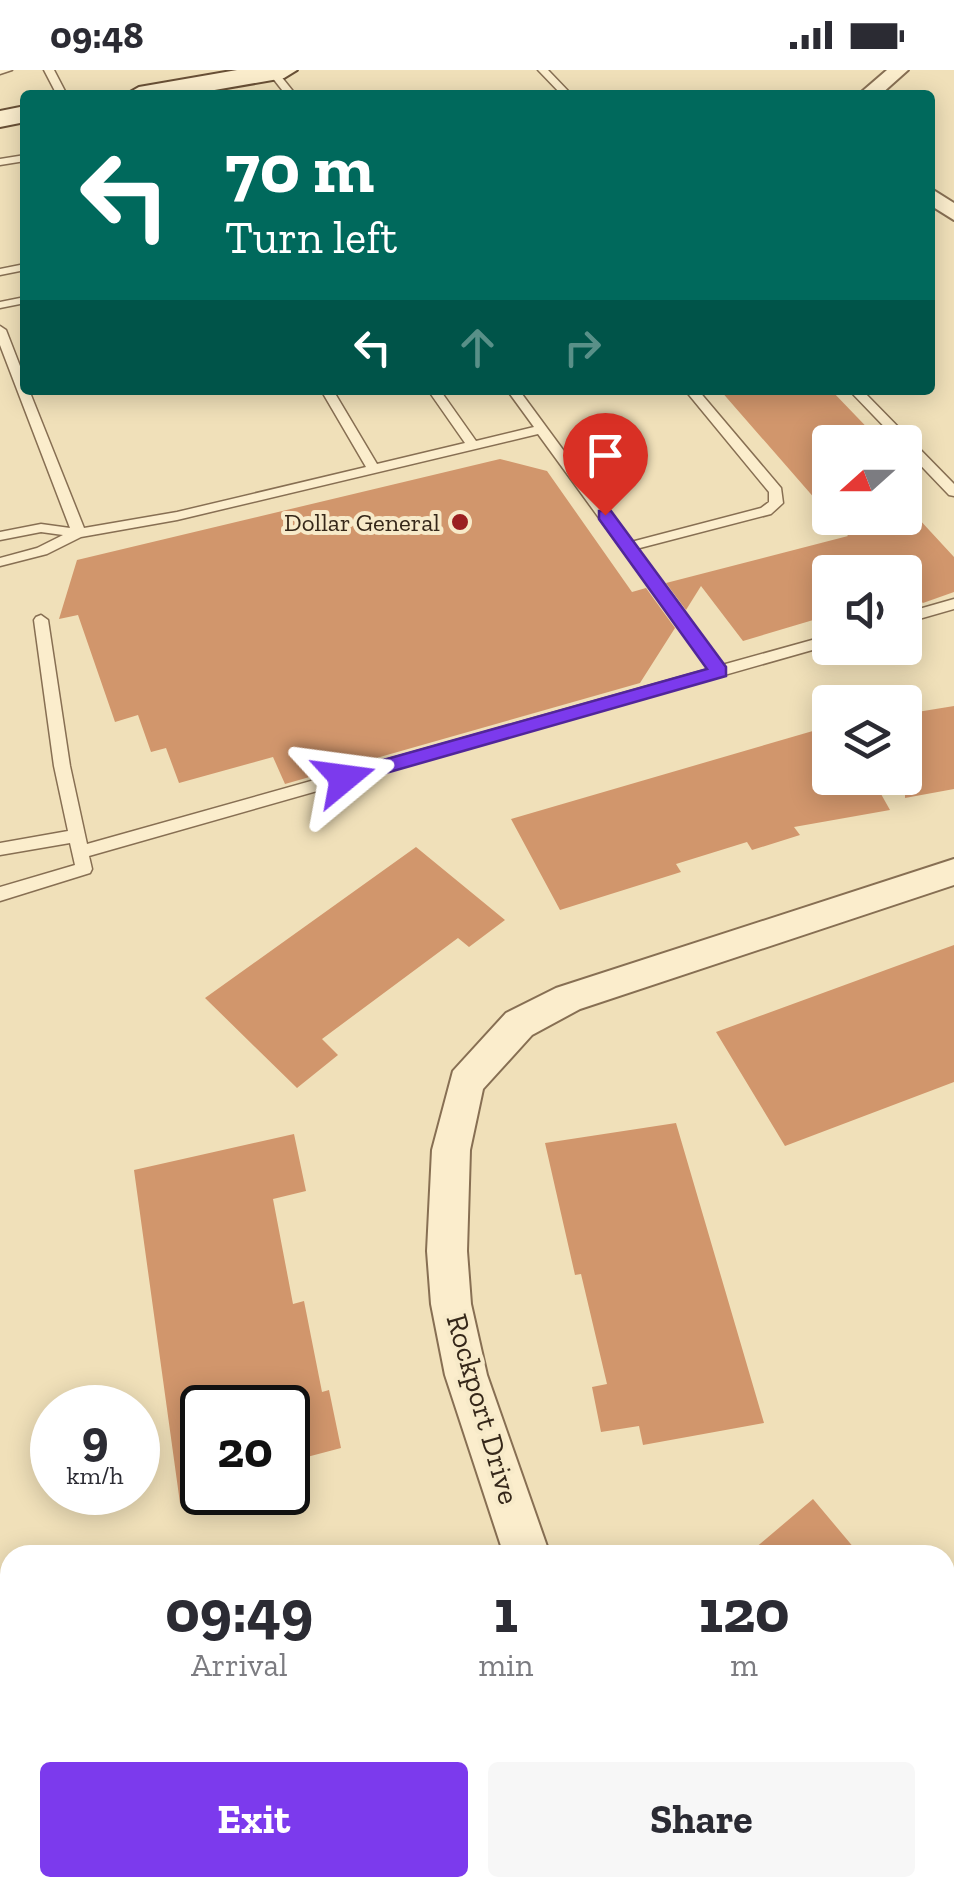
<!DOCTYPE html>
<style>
:root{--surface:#fff;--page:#f7f7f7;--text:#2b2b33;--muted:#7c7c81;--accent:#7c3aed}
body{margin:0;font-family:"Zilla Slab",serif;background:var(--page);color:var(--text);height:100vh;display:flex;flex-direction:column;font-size:38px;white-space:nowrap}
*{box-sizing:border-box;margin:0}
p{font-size:32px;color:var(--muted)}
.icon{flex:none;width:55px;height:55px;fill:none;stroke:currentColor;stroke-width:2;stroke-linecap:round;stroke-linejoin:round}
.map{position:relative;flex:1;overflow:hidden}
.sheet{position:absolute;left:0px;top:1475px;width:955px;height:352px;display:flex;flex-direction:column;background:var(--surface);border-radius:30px 30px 0 0;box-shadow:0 5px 25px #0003}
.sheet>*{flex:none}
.banner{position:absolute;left:20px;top:20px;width:915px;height:305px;border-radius:10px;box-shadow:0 5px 25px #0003;background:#00695c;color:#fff;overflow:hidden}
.needle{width:65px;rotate:249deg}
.tools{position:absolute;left:812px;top:355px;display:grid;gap:20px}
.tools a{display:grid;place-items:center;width:110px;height:110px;border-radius:10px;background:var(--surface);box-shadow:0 5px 25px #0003;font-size:50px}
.speed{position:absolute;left:30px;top:1315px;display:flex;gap:20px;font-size:50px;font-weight:700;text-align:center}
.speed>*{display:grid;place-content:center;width:130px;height:130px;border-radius:50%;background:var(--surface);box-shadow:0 5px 25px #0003;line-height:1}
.speed small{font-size:25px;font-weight:400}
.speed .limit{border:5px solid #111;border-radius:15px;background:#fff;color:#111}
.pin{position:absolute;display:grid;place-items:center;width:85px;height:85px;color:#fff;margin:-102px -42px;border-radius:50% 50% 50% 0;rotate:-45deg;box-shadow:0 0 10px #0007}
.pin .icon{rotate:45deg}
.me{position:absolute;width:110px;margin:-55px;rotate:74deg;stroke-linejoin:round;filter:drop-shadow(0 0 8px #0008)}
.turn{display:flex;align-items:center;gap:35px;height:210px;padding:0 40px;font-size:45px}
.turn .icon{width:130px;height:130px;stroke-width:2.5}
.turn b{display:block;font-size:70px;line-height:85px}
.lanes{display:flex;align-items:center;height:95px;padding:0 40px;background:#0003;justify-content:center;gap:50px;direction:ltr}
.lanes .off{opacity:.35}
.eta{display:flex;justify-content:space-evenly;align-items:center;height:170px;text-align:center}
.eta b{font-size:60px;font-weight:700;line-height:70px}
.button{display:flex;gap:20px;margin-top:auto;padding:20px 40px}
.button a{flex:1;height:115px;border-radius:10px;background:var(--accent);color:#fff;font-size:40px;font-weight:700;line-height:115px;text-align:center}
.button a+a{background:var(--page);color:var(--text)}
.status{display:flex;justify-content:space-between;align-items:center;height:70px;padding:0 50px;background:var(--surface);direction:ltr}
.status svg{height:28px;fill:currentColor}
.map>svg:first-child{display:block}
.building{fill:#d1966c}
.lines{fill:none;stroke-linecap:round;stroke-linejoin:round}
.lane-casing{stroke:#876f53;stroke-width:3}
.street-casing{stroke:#876f53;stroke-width:4}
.secondary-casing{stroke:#695036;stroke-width:4}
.lane{fill:#fbedcc;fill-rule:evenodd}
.street{fill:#fbedcc;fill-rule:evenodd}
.secondary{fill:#fbedcc;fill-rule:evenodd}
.route{fill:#7c3aed;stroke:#51269a;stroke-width:2.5}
.poi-dot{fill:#9a1f20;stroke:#f7eac9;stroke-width:4}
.labels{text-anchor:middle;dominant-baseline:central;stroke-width:8;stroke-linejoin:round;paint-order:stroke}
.far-poi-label{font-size:25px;fill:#352719;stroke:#f7eac9;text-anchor:end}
.street-label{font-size:30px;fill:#352719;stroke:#f7eac9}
</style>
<div class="status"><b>09:48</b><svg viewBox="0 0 49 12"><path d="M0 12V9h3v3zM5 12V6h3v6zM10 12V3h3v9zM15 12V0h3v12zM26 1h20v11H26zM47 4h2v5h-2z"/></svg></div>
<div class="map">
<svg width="954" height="1827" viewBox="0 0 954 1827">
<rect width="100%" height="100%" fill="#f0e0b9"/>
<path class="building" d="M720 320H831L881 372H830V446Z
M500 389 547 401 632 522 646 518 675 558 640 613 285 714 273 687 179 713 166 678 151 682 138 645 115 652 78 545 59 549 77 490Z
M832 448H918L954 487V522L923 533 905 518V502H830V545L743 571 701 516 686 540 666 513 848 466Z
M954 636V719L905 728V644Z
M830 656V708H872L890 740 794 757 800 765 752 780 747 772 676 794 681 802 560 840 511 749Z
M416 777 505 850 469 877 458 868 322 969 338 985 297 1018 205 928Z
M954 875V1012L785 1076 716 962Z
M676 1053 764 1353 643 1375 639 1356 601 1362 592 1317 607 1314 581 1204 575 1205 545 1073Z
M294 1064 306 1121 273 1129 293 1234 304 1231 322 1322 329 1320 341 1378 288 1392V1338H202V1431L180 1433 134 1100Z
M813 1429 860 1485H747Z"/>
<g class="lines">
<g class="lane-casing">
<path id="lane" d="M0 0H12L0 4Z
M44 0H54L67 25H57Z
M270 0H276L296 25H286L268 2Z
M538 0H548L572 25H562Z
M25 85V91L0 95V89Z
M25 194V200L0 205V199Z
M25 227V233L0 238V232Z
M0 256 6 260 25 309V320H29L84 458 177 442 366 397 321 320H333L377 394 465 373 428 320H440L476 371 534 357 507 320H519L631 472 761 438 769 432V422L685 320H698L781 418 783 433 771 444 636 479 722 595 830 565V575L89 786 92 799 90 803 0 831V817L75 795 70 773 0 785V773L68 761 54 696 34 550 36 547 41 545 48 550 70 696 87 774 709 599 538 364 177 450 81 467 47 484 0 496V488L37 478 63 465 41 462 0 470V462L41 454 70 458 0 275Z
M849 320H862L954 414V426L949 425 905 379V372H899Z
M954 529V539L905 553V543Z"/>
</g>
<g class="street-casing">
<path id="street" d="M887 0H908L880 25H858Z
M930 118 954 133V150L930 135Z
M954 789V815L580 939 532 965 483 1019 470 1080 467 1181 471 1234 487 1305 550 1485H504L445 1305 431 1234 427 1181 432 1080 453 1001 506 943 556 918Z
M669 1818H726L730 1827H673Z"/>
</g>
<g class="secondary-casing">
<path id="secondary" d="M237 0H297L284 8 186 25H125L139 17Z
M25 36V52L0 57V41Z"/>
</g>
<use href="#lane" class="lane"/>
<use href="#street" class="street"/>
<use href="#secondary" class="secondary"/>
</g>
<path class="route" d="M599 441H611L726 597V606L344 715 337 713V703L707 599 599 449Z"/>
<circle class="poi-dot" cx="460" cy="452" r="10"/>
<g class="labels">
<g class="far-poi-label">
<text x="440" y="452">Dollar General</text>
</g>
<g class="street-label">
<text transform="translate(483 1339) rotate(74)">Rockport Drive</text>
</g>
</g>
</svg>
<div class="tools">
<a><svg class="needle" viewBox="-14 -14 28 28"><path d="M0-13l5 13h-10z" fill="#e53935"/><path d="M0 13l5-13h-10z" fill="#7c7c81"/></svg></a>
<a><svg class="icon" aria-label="sound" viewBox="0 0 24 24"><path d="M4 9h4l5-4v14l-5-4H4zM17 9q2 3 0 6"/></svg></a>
<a><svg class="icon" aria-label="layers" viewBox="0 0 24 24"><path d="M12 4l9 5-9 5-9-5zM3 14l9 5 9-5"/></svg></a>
</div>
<div class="speed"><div>9<small>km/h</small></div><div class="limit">20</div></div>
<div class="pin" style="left:605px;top:445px;background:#d93025"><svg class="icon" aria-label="arrive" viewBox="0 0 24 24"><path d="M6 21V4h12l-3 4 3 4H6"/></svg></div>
<svg class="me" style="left:344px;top:708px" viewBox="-20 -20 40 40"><path d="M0-17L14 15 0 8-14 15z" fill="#7c3aed" stroke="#fff" stroke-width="4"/></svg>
<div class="banner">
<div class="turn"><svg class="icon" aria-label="left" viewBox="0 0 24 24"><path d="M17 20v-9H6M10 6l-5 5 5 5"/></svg><div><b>70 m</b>Turn left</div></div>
<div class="lanes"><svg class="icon" aria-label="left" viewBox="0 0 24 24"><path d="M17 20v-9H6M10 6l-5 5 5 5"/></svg><svg class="icon off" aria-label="ahead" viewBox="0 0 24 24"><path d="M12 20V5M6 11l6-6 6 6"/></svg><svg class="icon off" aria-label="right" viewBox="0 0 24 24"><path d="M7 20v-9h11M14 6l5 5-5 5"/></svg></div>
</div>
<section class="sheet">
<div class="eta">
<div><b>09:49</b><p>Arrival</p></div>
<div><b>1</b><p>min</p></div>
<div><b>120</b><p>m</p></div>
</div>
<div class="button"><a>Exit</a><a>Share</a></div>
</section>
</div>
